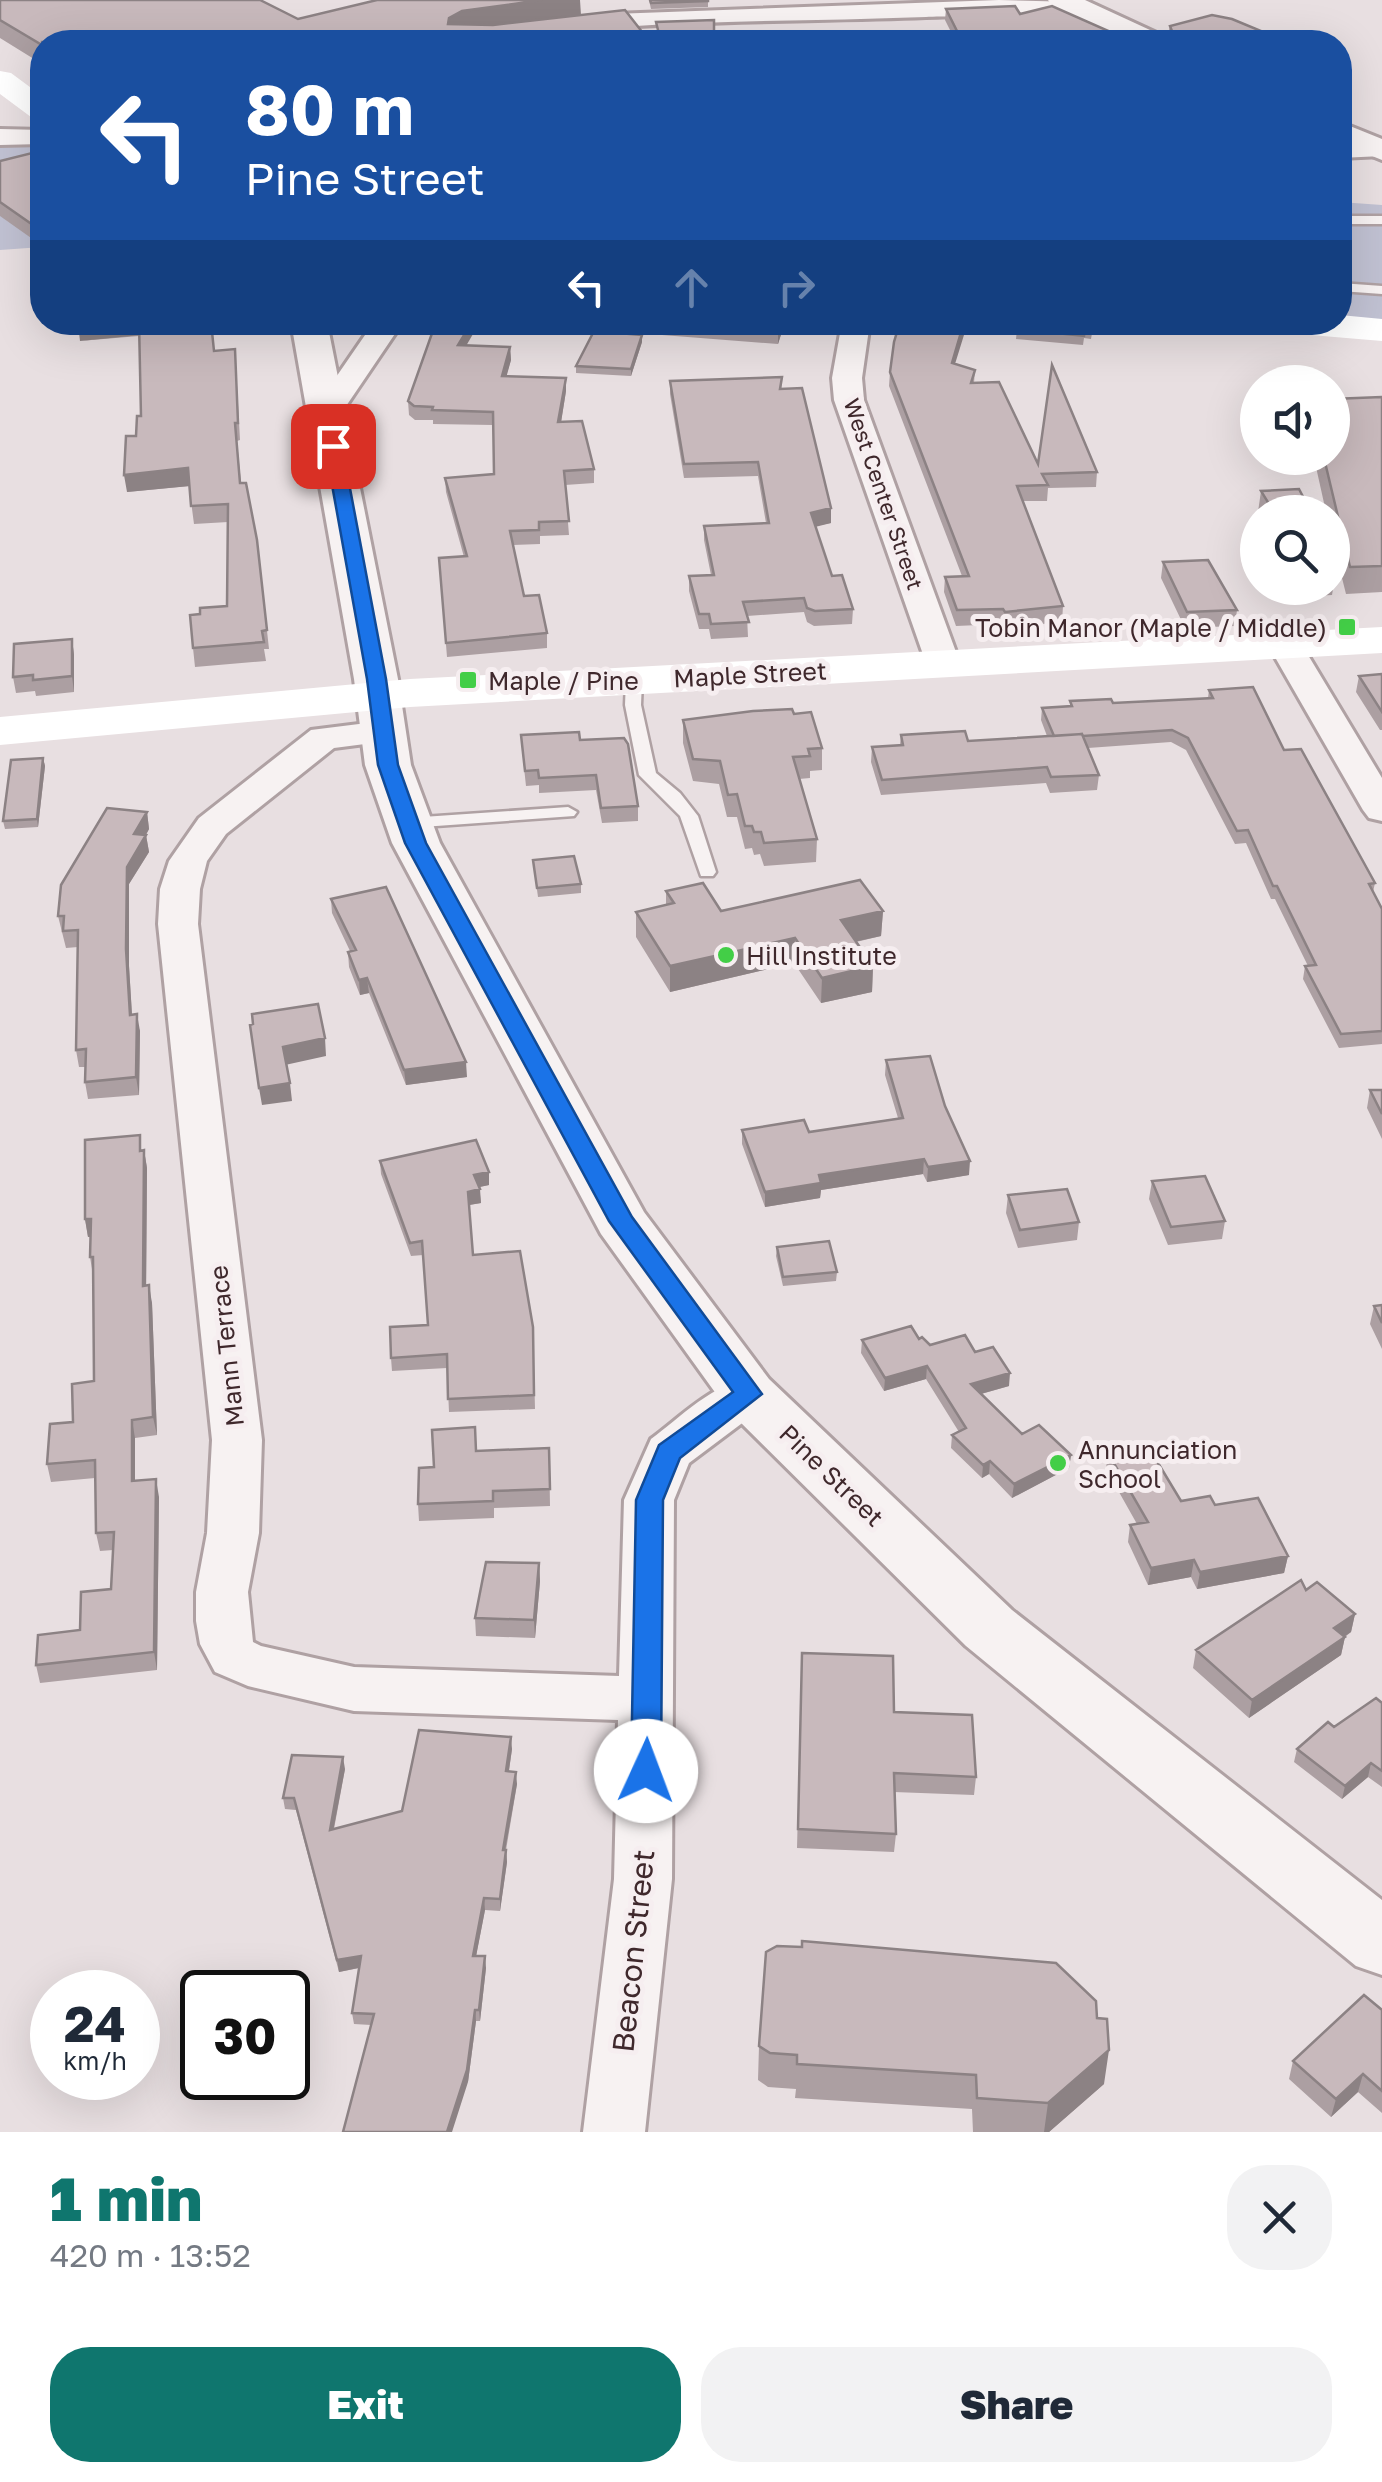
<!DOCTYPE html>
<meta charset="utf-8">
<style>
:root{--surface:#fff;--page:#f2f2f3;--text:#1f2937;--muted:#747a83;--accent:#0f766e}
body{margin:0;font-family:"Golos Text",sans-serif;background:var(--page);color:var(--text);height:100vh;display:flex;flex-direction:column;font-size:38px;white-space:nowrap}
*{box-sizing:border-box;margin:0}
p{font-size:32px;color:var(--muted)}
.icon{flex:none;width:55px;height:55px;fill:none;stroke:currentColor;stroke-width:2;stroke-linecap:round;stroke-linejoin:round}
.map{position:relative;height:2132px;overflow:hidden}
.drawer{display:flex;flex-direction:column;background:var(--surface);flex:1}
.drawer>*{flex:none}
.top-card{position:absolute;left:30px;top:30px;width:1322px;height:305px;border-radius:40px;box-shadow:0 10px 40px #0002;background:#1a4fa0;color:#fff;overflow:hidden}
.buttons{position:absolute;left:1240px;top:365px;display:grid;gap:20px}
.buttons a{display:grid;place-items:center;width:110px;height:110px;border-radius:50%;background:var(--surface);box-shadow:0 10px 40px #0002;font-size:50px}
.speed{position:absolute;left:30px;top:1970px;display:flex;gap:20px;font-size:50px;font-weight:700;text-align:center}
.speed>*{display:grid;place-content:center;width:130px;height:130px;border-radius:50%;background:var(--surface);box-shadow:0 10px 40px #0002;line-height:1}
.speed small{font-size:25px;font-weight:400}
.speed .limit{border:5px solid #111;border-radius:15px;background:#fff;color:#111}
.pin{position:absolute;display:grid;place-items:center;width:85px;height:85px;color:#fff;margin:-42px;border-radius:20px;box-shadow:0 5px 15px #0006}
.me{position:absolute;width:110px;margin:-55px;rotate:2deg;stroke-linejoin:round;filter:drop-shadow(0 0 8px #0008)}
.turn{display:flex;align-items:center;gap:35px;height:210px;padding:0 50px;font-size:45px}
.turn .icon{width:130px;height:130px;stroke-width:2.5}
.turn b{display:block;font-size:70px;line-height:85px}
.lanes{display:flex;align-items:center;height:95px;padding:0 50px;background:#0003;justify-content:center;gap:50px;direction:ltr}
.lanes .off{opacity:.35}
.round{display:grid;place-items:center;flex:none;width:105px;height:105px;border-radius:40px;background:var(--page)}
.summary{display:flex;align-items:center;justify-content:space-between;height:170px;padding:0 50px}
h1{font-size:60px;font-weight:800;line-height:75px;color:var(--accent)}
.primary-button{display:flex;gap:20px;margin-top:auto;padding:20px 50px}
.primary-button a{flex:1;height:115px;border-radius:40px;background:var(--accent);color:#fff;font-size:40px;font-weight:800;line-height:115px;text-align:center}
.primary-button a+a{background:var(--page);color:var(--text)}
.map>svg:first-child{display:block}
.green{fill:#c0c1d2}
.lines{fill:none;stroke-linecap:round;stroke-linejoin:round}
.service-casing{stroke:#afa1a3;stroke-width:5}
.minor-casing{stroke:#afa1a3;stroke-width:6}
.tertiary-casing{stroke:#afa1a3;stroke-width:6}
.service{fill:#f7f2f2;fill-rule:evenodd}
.minor{fill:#f7f2f2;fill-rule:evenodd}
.tertiary{fill:#f7f2f2;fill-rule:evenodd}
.secondary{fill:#fff;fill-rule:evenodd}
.wall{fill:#ac9fa2}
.shaded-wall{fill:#8c8284}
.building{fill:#c8b9bc;stroke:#8c8284;stroke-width:2.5}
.route{fill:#1a73e8;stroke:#114b97;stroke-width:2.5}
.poi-dot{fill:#43ce47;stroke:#f6eef0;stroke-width:4}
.labels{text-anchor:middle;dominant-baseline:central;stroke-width:10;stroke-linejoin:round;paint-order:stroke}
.far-street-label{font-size:22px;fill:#3f282c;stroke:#f6eef0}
.poi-label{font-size:25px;fill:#3f282c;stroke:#f6eef0;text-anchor:start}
.street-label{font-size:25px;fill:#3f282c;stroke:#f6eef0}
.near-street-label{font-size:30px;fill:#3f282c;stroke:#f6eef0}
</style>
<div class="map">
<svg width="1382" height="2132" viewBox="0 0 1382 2132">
<rect width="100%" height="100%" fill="#e8dfe1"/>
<path class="green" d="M0 143H42V247L0 250Z
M1340 202 1382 205V321L1340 317Z"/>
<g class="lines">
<g class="service-casing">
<path id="service" d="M1340 216H1382V224H1340Z
M1340 283 1382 286V294L1340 291Z
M634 675 642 680 641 705 656 773 680 793 698 816 716 872 713 876H701L680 816 639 775 625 705 626 680Z
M568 807 577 812 574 816 408 828 399 823 408 818Z"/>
</g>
<g class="minor-casing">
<path id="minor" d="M999 0 1076 2C1063 16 952 16 926 17 824 21 722 20 620 27 564 31 508 46 452 42L464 35 613 14Z
M0 129 42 130V144L0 145Z
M1340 142H1382V156L1340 158Z
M374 322H403L338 418H316L312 412Z
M842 322H870L862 378 864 400 960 663 955 670 943 673 931 670 926 663 834 400 832 378Z
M1285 635 1297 638 1302 645 1382 778V821L1369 818 1363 810 1268 645 1273 638Z
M383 721 396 724 401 732 396 740 334 748 226 834 207 861 200 889 198 924 262 1440 259 1533 248 1592 253 1642 261 1646 354 1667 619 1676 624 1500 651 1439C683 1416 725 1370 765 1382L772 1394 765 1406 689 1463 674 1500 672 1879 645 2132H583L614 1879 618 1720 354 1711 248 1686 215 1672 200 1644 196 1621V1592L207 1533 212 1440 158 924 160 889 169 861 199 818 311 730Z"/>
</g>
<g class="tertiary-casing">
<path id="tertiary" d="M1048 0H1085L1163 36 1167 42H1131L1052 6Z
M1340 122 1382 139V160L1340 143Z
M291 322H327L398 679 411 765 440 843 644 1212 769 1379 1012 1610 1382 1900V1975L1356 1966 966 1646 727 1409 601 1234 392 843 365 765 354 679Z"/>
</g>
<use href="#service" class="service"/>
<use href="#minor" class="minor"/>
<use href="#tertiary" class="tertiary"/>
<path class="secondary" d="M0 71 11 73 42 96V119L31 117 0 94Z
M1340 315 1382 319V341L1287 333 1274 330 1269 322H1340Z
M1382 627V653L410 707 0 745V717L410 679Z"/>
</g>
<path class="wall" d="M0 0 298 19 581 15 650 42H42V64L0 38Z
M649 0H708V7L651 9Z
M946 9 1020 14 1124 38 1168 34 1170 26 1287 42H956L945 20Z
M714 20V42H660L656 22Z
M42 160V272L41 245 0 216V161Z
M211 322 214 351 235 349 240 440 237 441 241 483 257 540 269 649H264L266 661 195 667 193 648 200 614 227 606 228 522 194 524 189 486 127 492 141 416 139 336 80 341Z
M662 322H785L778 344 662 335Z
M1094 322 1091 339 1084 338 1083 345 1016 339 1017 329Z
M642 335V342L631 376 576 373V366Z
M466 346 510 347 511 360 506 376 566 391 561 422 594 469V483L565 485 569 535 540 536V544L513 545 524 596 547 633V648L447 657 439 558 464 557 446 492 445 478 494 474 493 425 433 424V420H415L409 415 408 401Z
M955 364 975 370 974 383 1038 464 1097 472 1096 487 1048 488 1047 501H1023L1063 606 1062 622 1004 628 1002 624 956 626 944 592 945 577 962 576 889 386 890 372Z
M782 377 781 389 831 523 815 526 832 576 853 609 852 624 814 626 807 622 804 612 747 616 748 637 711 639 709 629H699L689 591V576L711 575 704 540V526L766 523 758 476 684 478 670 394V381Z
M1382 397V592L1346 594 1332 538V512H1326L1314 458H1332Z
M1261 491 1311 512H1258Z
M1332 556 1337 565 1332 595 1296 597 1290 588H1332Z
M1163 562 1237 610 1235 626 1185 628 1161 578Z
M72 639 74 655V692L36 696 35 691 16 693 13 677Z
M1382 674V730H1380L1356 692 1359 676Z
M1209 690 1284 750 1375 883 1373 892 1382 909V1044L1339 1048 1303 979 1305 966H1308L1275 899H1271L1246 843 1235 844 1186 750 1171 742 1088 748 1099 775 1097 790 1050 793 1046 783 881 795 871 762 872 747 900 745 901 735 968 741 1047 736 1041 720 1042 708 1070 706V701L1113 703 1208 698Z
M794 714 822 748V770L810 771V778L799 779 817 839 816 862 764 866 760 854 754 855 752 848 745 849 737 817H727L719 784 693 781 683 743V720Z
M580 740 638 806V821L602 823 596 790 539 793V785L526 786 522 749Z
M43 758 45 766 38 827 5 829 3 821Z
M147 812 149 829 146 835 149 852 129 884V966L132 1014 140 1031 139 1095 88 1099 85 1082V1067H79L76 1050 78 947 66 948 58 916Z
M533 860 581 884V893L538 897Z
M666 891 721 911H883L881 936 856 942 873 966 872 992 821 1003 794 963 670 992 636 937V912L666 905Z
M331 899 467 1077 406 1085 369 993 360 995 349 967 348 952 350 951 332 913Z
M886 1060 945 1106 969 1175 927 1182 923 1174 821 1190 820 1198 765 1207 742 1144V1130L809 1132 898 1118 885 1075Z
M1370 1090H1382V1139L1367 1108Z
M143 1150H144L147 1168 146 1285 152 1303 157 1435 135 1438V1481L159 1497 157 1670 40 1683 36 1665 80 1630 111 1589 113 1550 100 1551 96 1533 95 1478 51 1482 47 1464 73 1422 94 1381 93 1275 90 1257V1237H88L85 1219Z
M380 1161 489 1185 479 1187 481 1203 469 1205 473 1255 533 1327 535 1409 449 1412 447 1368 392 1371 391 1358 428 1325 423 1255 411 1256 381 1174Z
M1152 1181 1225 1221 1222 1239 1168 1245 1149 1199Z
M1008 1195 1079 1222 1077 1240 1018 1248 1006 1213Z
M777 1247 837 1272 836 1281 783 1286 776 1256Z
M1382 1305V1349L1370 1324 1374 1306Z
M919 1339 930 1345 975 1352 1009 1386 981 1394 1022 1434 1071 1455 1069 1468 1012 1498 989 1474 982 1478 951 1448 952 1435 959 1432 926 1379 884 1391 861 1353 862 1340Z
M549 1448 550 1506 494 1508V1518L419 1521 418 1504 434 1467 476 1451Z
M1108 1453 1181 1501 1215 1505 1288 1556 1284 1573 1197 1589 1191 1577 1148 1585 1128 1542 1130 1525 1137 1524 1106 1469Z
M539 1563 540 1581 535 1638 476 1636 475 1618Z
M1306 1590 1355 1614 1351 1632 1345 1637 1341 1655 1249 1718 1193 1668 1196 1650Z
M802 1653 894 1712 976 1777 974 1795 894 1792 896 1834 894 1852 797 1848Z
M1382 1703V1787L1368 1777 1342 1799 1294 1762 1297 1749 1334 1727Z
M512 1749 509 1771 517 1784 506 1850 507 1862 500 1911 485 1910 476 1956 486 1968 480 2021H476L468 2082 371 2025 354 2024 352 2013 359 1968 339 1972 296 1810 285 1809 283 1798 345 1769 334 1829 402 1811Z
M1382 2010V2113L1358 2092 1331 2117 1289 2079 1293 2061Z
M759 2046 1104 2084 1049 2132H973L972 2109 795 2098 796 2089 768 2087 758 2080Z"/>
<path class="shaded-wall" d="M542 0H580L581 15 463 31 448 24 449 18 462 11Z
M96 322H139L141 335 80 341 78 324Z
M472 322H480L459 358 458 345Z
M781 322H785L778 344V329Z
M964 322H968L951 377 952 363Z
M642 335V342L631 376V369Z
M510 347 511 360 503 389 502 376Z
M566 378V391L559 435 558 422Z
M188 468 190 486 127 492 124 475Z
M831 508V523L811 528V513Z
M72 639 74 655V692L72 676Z
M43 758 45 766 38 827 37 819Z
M147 812 149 829 137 851 134 834Z
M146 835 149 852 129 884V966L133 1032 130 1015 126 949 127 867Z
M883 911 881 936 840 945 841 920Z
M795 938 794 963 670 992V966Z
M873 966 872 992 821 1003 822 978Z
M367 978 369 993 360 995 359 980Z
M137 1014 140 1031 139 1095 136 1077Z
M325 1038 326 1056 285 1065 283 1047Z
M466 1062 467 1077 406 1085 404 1070Z
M290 1083 292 1101 262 1105 259 1088Z
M144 1150 147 1168 146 1303 143 1286Z
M924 1159 923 1174 821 1190 820 1198 765 1207V1192L819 1175Z
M970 1161 969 1175 927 1182 928 1167Z
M489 1172V1185L475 1188 474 1175Z
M480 1189 481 1203 469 1205 468 1192Z
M85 1219H91L94 1236 88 1237Z
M149 1285 152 1303 157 1435 153 1417Z
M927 1366 926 1379 884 1391 885 1378Z
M1010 1373 1009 1386 970 1397 971 1384Z
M132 1420 135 1438V1499L132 1481Z
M1071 1455 1069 1468 1012 1498 1014 1484Z
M990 1461 989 1474 982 1478 983 1465Z
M156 1479 159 1497 157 1670 154 1652Z
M1288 1556 1284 1573 1197 1589 1200 1572Z
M1194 1560 1191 1577 1148 1585 1151 1568Z
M539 1563 540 1581 535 1638 534 1620Z
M1355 1614 1351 1632 1330 1646 1334 1628Z
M1345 1637 1341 1655 1249 1718 1252 1700Z
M511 1737 512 1749 507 1783 506 1771Z
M343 1757 345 1769 331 1842 330 1830Z
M1371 1763 1368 1777 1342 1799 1345 1786Z
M516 1772 517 1784 503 1862V1850Z
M506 1850 507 1862 500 1911V1899Z
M484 1898 485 1910 474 1967 473 1956Z
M361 1956 363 1967 339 1972 337 1960Z
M485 1956 486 1968 480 2021 479 2010Z
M475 2010 476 2021 468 2082 452 2132H447Z
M1109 2050 1104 2084 1049 2132H1044L1048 2103Z
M1363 2074 1358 2092 1331 2117 1336 2099Z"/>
<path class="building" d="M0 0H260L298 19 377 0H542L462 11 449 18 448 24 493 25 625 10 650 42H42V45L0 20Z
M650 0H708V1L651 3Z
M1015 6 1020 14 1052 6 1124 38 1168 34 1172 31 1170 26 1212 15 1232 19 1287 42H978L958 33 946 9Z
M714 20V36L660 38 656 22Z
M32 153 42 160V265L40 230 0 202V161Z
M139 322H211L214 351 235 349 238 423H235L240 483H246L257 540 267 630 262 631 264 642 193 648 190 615 200 614V608L227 606 228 504 191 506 188 468 124 475 126 436H136L137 416H141Z
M436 322H472L458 345 510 347 502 376 566 378 558 422 582 421 594 469 564 471 569 521 539 522V530L510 531 524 596 539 595 547 633 446 643 439 558 467 556 445 478 494 474 493 412 432 410 433 407 414 406 408 401Z
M687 322H781L778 329Z
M900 322H964L952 363 975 370 971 383 999 382 1038 464 1052 365 1097 472 1042 474 1048 485 1017 486 1063 606 1005 612 1003 609 957 610 945 577 969 576 890 372 894 342Z
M1019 322H1093L1092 329 1085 328 1084 336 1017 329Z
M594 331 642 335 631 369 576 366Z
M782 377 780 389 802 388 831 508 811 513 832 576 842 575 853 609 815 611 807 608 804 598 743 602 749 622 711 624 709 614H699L689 576 714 575 704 526 769 523 758 462 684 464 670 381Z
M1382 397V566L1350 567 1324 458H1332V399Z
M1299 489 1311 512H1274L1261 491Z
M1208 560 1237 610 1187 612 1163 562Z
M72 639V676L33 680V675L13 677 14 644Z
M1382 674V712L1359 676Z
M1253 687 1284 750 1301 749 1375 883 1369 884 1382 909V1031L1341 1034 1305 966 1316 965 1277 886H1273L1248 830 1237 831 1188 738 1172 730 1083 736 1082 734 1054 736 1042 708 1072 706 1070 701 1111 699 1113 703 1213 698 1209 690Z
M792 709 794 714 811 712 822 748 808 749 810 756 793 757 817 839 764 843 761 832H754L752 826H745L737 794 728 795 720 761 693 759 683 720 753 711Z
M965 731 968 741 1082 734 1099 775 1051 777 1047 767 882 780 872 747 903 745 901 735Z
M579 732 580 740 624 738 628 744 638 806 601 808 596 775 539 778 538 770 525 771 521 735Z
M43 758 37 819 3 821 11 760Z
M107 808 147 812 134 834 146 835 127 867 126 949 130 1015 137 1014 136 1077 85 1082 86 1049 76 1050 78 930 63 931 64 916H58L61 885Z
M574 856 581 884 537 888 533 860Z
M860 880 883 911 841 920 873 966 822 978 795 938 670 966 636 912 674 903 666 891 703 883 721 911Z
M386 887 466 1062 404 1070 367 978 359 980 348 952 356 950 331 899Z
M318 1004 325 1038 283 1047 290 1083 259 1088 250 1025 253 1024 252 1014Z
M930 1056 945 1106 970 1161 928 1167 924 1159 819 1175 821 1183 765 1192 742 1130 804 1120 809 1132 903 1118 886 1060Z
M1370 1090H1382V1114Z
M140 1135V1151L144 1150 143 1286 149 1285 153 1417 132 1420V1481L156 1479 154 1652 36 1665 38 1635 80 1630 81 1592 111 1589 114 1532 96 1533 95 1460 47 1464 50 1424 73 1422 72 1384 94 1381 93 1257H90L91 1219H85V1140Z
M476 1140 489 1172 474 1175 480 1189 468 1192 473 1255 520 1251 533 1327 534 1395 448 1399 447 1354 391 1358 390 1327 428 1325 422 1241 410 1243 380 1161Z
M1205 1176 1225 1221 1171 1227 1152 1181Z
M1067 1189 1079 1222 1020 1230 1008 1195Z
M829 1241 837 1272 783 1277 777 1247Z
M1382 1305V1323L1374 1306Z
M911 1326 919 1339 922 1337 930 1345 965 1335 975 1352 993 1347 1010 1373 971 1384 1022 1434 1039 1425 1071 1455 1014 1484 990 1461 983 1465 952 1435 966 1428 927 1366 885 1378 862 1340Z
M475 1427 476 1451 549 1448 550 1489 493 1491V1501L418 1504 419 1468 434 1467 432 1430Z
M1146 1443 1181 1501 1210 1496 1215 1505 1258 1498 1288 1556 1200 1572 1194 1560 1151 1568 1130 1525 1148 1522 1108 1453Z
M486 1562 539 1563 534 1620 475 1618Z
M1301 1580 1306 1590 1317 1582 1355 1614 1334 1628 1345 1637 1252 1700 1196 1650Z
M802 1653 893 1656 894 1712 972 1715 976 1777 894 1773 896 1834 798 1829Z
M1376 1698 1382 1703V1771L1371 1763 1345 1786 1297 1749 1328 1722 1334 1727Z
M419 1730 511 1737 506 1771 516 1772 503 1850H506L500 1899 484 1898 473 1956H485L479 2010H475L467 2070 447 2132H343L374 2014 352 2013 361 1956 337 1960 294 1798H283L292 1755 343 1757 330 1830 402 1811Z
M802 1941 1056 1963 1096 2001 1097 2018 1107 2019 1109 2050 1048 2103 977 2098 976 2075 797 2064V2055L770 2053 759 2046 766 1952 777 1946 802 1947Z
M1364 1995 1382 2010V2091L1363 2074 1336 2099 1293 2061Z"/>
<path class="route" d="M333 441 342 446 386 679 398 765 426 843 632 1217 762 1394 680 1458 663 1500 661 1771 656 1780 646 1783 635 1780 631 1771 636 1500 659 1445 733 1392 609 1221 405 843 378 765 367 679 325 446Z"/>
<g class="poi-dot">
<rect x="1337" y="617" width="20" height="20" rx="5"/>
<rect x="458" y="670" width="20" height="20" rx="5"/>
<circle cx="726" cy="955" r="10"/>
<circle cx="1058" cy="1463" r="10"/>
</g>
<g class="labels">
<g class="far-street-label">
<text transform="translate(884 494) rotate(71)">West Center Street</text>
</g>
<g class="poi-label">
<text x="1327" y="627" text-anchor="end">Tobin Manor (Maple / Middle)</text>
<text x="488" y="680">Maple / Pine</text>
<text x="746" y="955">Hill Institute</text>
<text x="1078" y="1449">Annunciation<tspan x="1078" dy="29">School</tspan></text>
</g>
<g class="street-label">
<text transform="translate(750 674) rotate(-3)">Maple Street</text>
<text transform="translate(226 1346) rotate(-96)">Mann Terrace</text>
<text transform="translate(832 1475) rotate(44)">Pine Street</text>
</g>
<g class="near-street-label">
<text transform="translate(633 1951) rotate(-84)">Beacon Street</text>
</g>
</g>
</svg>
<div class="buttons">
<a><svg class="icon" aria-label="sound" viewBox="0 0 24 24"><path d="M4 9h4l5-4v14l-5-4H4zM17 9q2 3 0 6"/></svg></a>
<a><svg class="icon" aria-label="search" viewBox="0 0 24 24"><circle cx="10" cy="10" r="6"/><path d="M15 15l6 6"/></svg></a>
</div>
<div class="speed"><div>24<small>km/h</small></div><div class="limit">30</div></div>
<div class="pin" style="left:333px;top:446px;background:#d93025"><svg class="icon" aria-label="arrive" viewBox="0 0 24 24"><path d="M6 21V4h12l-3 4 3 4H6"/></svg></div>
<svg class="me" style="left:646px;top:1771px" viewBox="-20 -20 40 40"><circle r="19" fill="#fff"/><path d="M0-13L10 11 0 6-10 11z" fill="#1a73e8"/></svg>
<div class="top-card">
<div class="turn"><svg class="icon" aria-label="left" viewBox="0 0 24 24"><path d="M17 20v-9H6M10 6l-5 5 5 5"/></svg><div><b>80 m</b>Pine Street</div></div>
<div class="lanes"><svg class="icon" aria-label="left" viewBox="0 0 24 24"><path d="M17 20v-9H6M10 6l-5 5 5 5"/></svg><svg class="icon off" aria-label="ahead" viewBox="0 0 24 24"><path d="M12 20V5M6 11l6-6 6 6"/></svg><svg class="icon off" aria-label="right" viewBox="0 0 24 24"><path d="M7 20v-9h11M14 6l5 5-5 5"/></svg></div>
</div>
</div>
<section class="drawer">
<div class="summary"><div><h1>1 min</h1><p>420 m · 13:52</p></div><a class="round"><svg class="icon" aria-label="close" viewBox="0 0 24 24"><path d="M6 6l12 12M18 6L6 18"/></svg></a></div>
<div class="primary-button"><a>Exit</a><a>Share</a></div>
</section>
